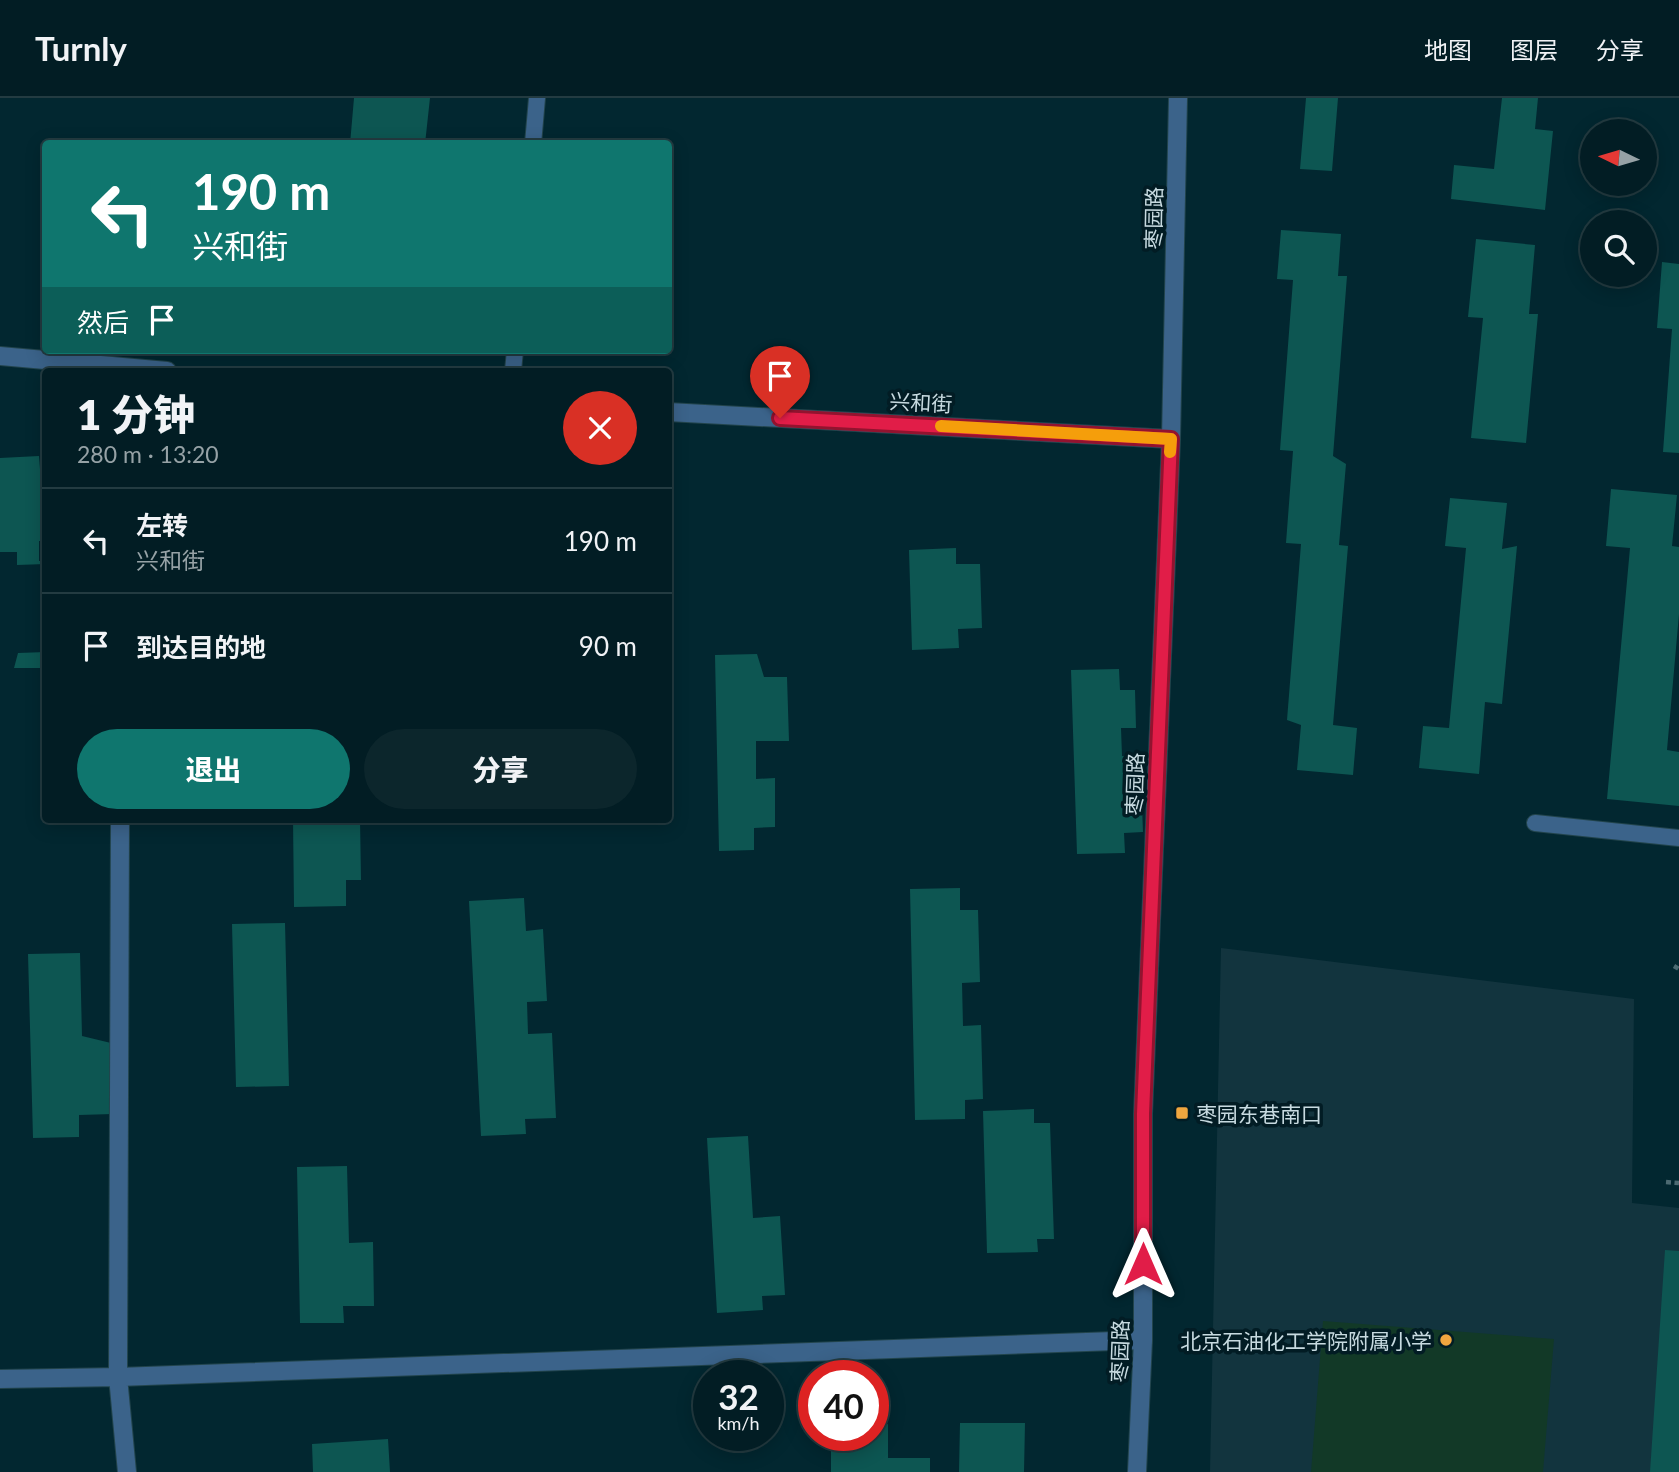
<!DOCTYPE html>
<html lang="zh">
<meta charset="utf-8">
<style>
:root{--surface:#021d24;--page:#0c262c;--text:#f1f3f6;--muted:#96a2a6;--line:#233b41;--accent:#0f766e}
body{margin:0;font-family:Lato,"Noto Sans SC",sans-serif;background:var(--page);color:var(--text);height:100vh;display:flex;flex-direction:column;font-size:26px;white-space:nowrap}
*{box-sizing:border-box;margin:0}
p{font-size:23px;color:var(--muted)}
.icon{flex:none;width:38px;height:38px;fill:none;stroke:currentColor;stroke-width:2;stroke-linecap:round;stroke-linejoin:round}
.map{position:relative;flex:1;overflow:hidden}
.side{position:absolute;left:42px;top:270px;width:630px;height:455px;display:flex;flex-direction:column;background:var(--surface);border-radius:7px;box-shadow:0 4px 18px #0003,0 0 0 2px var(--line)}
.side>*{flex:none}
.banner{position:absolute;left:42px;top:42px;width:630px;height:214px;border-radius:7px;box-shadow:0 4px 18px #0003,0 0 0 2px var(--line);background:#0f766e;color:#fff;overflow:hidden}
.needle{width:46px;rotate:275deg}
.controls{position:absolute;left:1580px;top:21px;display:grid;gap:14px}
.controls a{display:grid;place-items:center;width:77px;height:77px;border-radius:50%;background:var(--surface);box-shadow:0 4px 18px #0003,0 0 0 2px var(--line);font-size:35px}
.speed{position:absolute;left:693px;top:1262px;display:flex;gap:14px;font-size:35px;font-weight:700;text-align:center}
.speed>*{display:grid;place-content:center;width:91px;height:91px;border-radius:50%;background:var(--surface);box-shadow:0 4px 18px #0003,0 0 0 2px var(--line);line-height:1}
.speed small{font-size:18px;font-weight:400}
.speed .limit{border:10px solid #d22;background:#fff;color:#111}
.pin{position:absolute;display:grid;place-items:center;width:60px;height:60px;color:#fff;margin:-72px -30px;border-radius:50% 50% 50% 0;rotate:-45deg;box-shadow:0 0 7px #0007}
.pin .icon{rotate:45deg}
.me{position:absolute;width:77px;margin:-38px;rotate:0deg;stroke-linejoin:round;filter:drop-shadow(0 0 5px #0008)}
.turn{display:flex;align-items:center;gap:24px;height:147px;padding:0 35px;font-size:32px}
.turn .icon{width:91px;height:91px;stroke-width:2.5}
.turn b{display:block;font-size:49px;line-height:60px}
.then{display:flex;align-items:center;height:66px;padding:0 35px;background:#0003;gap:14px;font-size:26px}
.round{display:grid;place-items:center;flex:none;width:74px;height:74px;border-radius:37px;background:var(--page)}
.overview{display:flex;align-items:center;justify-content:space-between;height:119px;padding:0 35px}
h1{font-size:42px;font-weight:800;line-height:52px}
.primary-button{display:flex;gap:14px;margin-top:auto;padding:14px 35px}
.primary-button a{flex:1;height:80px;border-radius:42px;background:var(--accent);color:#fff;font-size:28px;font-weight:800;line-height:80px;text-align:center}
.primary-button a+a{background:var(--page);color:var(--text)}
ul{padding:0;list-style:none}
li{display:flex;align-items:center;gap:21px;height:105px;padding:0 35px;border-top:2px solid var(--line)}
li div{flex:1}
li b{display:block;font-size:26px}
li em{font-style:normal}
header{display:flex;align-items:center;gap:42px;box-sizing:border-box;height:98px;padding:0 35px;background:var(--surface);border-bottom:2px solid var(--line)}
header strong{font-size:33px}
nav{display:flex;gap:38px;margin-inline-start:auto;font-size:24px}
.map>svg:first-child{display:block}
.built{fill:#12343e}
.green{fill:#123927}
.building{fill:#0d5652}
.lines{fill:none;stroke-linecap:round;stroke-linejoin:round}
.service-casing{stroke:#22444c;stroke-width:18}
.minor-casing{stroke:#22444c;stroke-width:20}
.tertiary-casing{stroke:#22444c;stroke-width:20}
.path{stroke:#4c6a72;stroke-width:4.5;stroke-dasharray:5 3.5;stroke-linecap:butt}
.service{stroke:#3b638a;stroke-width:16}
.minor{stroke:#3b638a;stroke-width:18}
.tertiary{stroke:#3b638a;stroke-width:18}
.route-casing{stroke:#92132f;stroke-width:18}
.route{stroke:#e11d48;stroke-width:12}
.slow{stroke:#f59e0b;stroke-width:12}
.poi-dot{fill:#f0a63f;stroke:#021c24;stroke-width:2.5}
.labels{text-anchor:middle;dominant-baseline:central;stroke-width:7;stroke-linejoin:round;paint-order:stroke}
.street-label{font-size:21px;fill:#c7dae0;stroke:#021c24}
.poi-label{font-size:21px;fill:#c7dae0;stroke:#021c24;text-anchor:start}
</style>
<header>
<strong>Turnly</strong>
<nav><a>地图</a><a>图层</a><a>分享</a></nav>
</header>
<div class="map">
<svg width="1679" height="1374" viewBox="0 0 1679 1374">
<rect width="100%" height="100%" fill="#022730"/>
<path class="built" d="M1221 850 1634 901 1632 1105 1679 1110V1374H1210Z"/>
<path class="green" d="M1323 1223 1554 1241 1543 1374H1311Z"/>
<path class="building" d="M354 0H430L425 46H350Z
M1306 0H1338L1332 73 1300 71Z
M1502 0H1538L1535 31 1553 33 1545 112 1451 101 1454 67 1494 71Z
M1281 132 1341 136 1338 178H1347L1333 358 1346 366 1339 447 1348 448 1333 627 1357 630 1353 677 1297 672 1301 627 1287 622 1301 446 1286 445 1293 353 1280 352 1293 182 1277 181Z
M1476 141 1535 147 1529 216H1538L1526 345 1471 340 1483 220 1468 219Z
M1662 164 1679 166V355L1663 354 1672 231 1657 230Z
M39 358 40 371 46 368V443H39V463H46V466L17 467V454H0V360Z
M1611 391 1677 397 1672 448 1679 449V516L1667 652 1679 654V708L1607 701 1630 450 1606 448Z
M1450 400 1507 405 1502 451 1517 448 1502 606 1485 604 1479 676 1419 670 1423 628 1449 630 1466 450 1445 448Z
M956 450V466H980L982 530 958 531 959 550 912 552 909 452Z
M46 554V570H14L18 555Z
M757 556 764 579H787L789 643H756V681L775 680V729L754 730V752L719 753 715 557Z
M1119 571 1120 592H1135L1136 630H1121L1122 658H1140L1143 734 1124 735 1125 755 1077 756 1071 572Z
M293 721H360L361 782H346V808L294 809Z
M960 790V812H978L980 884 962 885 963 928 981 927 983 1001 965 1002V1021L915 1022 910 791Z
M524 800 526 833 543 831 547 903 527 904 528 936 552 935 556 1020 525 1021 526 1036 481 1038 469 803Z
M285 825 289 988 236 989 232 826Z
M80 855 82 938 111 945 113 1016 79 1017V1039L33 1040 28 856Z
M1034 1011V1025H1050L1054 1141H1037L1038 1154 987 1155 983 1013Z
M748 1038 753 1120 780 1118 785 1197 762 1198 763 1212 717 1215 707 1040Z
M347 1068 349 1145 373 1144 374 1208H343L344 1225H300L297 1069Z
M1665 1152 1679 1153V1374H1650Z
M960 1325H1025L1024 1374H959Z
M888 1326V1360H930V1374H831V1339L873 1337V1329Z
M388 1341 390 1374H313L312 1346Z"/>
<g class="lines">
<g class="service-casing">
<path id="service" d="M533 46 537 0
M513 273 515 252
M1535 725 1679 740"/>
</g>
<g class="minor-casing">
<path id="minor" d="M120 721 118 1279 127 1374
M0 1281 118 1279 1143 1242"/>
</g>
<g class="tertiary-casing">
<path id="tertiary" d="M0 258 167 273
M668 314 1171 341
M1137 1374 1143 1242V1016L1171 341 1178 0"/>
</g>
<path class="path" d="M1674 868 1679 871
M1666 1084 1679 1085"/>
<use href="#service" class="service"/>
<use href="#minor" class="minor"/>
<use href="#tertiary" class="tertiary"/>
</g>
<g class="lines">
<g class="route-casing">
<path id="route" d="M780 320 1171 341 1143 1016V1166"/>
</g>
<use href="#route" class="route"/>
<path class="slow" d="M941 328 1171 341 1170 354"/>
</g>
<g class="poi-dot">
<rect x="1175" y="1008" width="14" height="14" rx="3.5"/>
<circle cx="1446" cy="1242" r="7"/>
</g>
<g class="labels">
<g class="street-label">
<text transform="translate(1153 120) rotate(-89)">枣园路</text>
<text transform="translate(921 304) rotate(3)">兴和街</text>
<text transform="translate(1134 686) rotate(-88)">枣园路</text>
<text transform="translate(1119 1253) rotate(-88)">枣园路</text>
</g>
<g class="poi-label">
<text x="1196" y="1015">枣园东巷南口</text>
<text x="1432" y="1242" text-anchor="end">北京石油化工学院附属小学</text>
</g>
</g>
</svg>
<div class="controls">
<a><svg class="needle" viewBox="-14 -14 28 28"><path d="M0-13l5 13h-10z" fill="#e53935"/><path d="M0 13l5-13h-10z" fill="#96a2a6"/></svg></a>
<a><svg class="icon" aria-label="search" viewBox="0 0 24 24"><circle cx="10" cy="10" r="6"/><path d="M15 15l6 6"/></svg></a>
</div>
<div class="speed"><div>32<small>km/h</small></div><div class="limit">40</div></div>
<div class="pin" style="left:780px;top:320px;background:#d93025"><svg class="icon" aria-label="arrive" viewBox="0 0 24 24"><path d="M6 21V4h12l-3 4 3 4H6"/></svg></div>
<svg class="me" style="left:1143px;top:1166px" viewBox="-20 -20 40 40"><path d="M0-17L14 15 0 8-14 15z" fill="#e11d48" stroke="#fff" stroke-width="4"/></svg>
<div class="banner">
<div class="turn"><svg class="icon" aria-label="left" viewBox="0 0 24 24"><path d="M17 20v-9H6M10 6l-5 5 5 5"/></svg><div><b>190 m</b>兴和街</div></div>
<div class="then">然后<svg class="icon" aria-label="arrive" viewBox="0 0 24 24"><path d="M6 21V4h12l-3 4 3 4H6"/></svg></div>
</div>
<section class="side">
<div class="overview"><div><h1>1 分钟</h1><p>280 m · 13:20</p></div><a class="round" style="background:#d93025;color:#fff"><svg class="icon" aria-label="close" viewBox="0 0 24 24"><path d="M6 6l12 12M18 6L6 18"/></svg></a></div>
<ul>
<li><svg class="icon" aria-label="left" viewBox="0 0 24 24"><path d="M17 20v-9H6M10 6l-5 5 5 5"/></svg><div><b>左转</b><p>兴和街</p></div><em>190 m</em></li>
<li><svg class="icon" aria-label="arrive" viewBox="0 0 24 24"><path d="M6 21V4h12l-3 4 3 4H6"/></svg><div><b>到达目的地</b></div><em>90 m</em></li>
</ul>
<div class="primary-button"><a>退出</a><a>分享</a></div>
</section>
</div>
